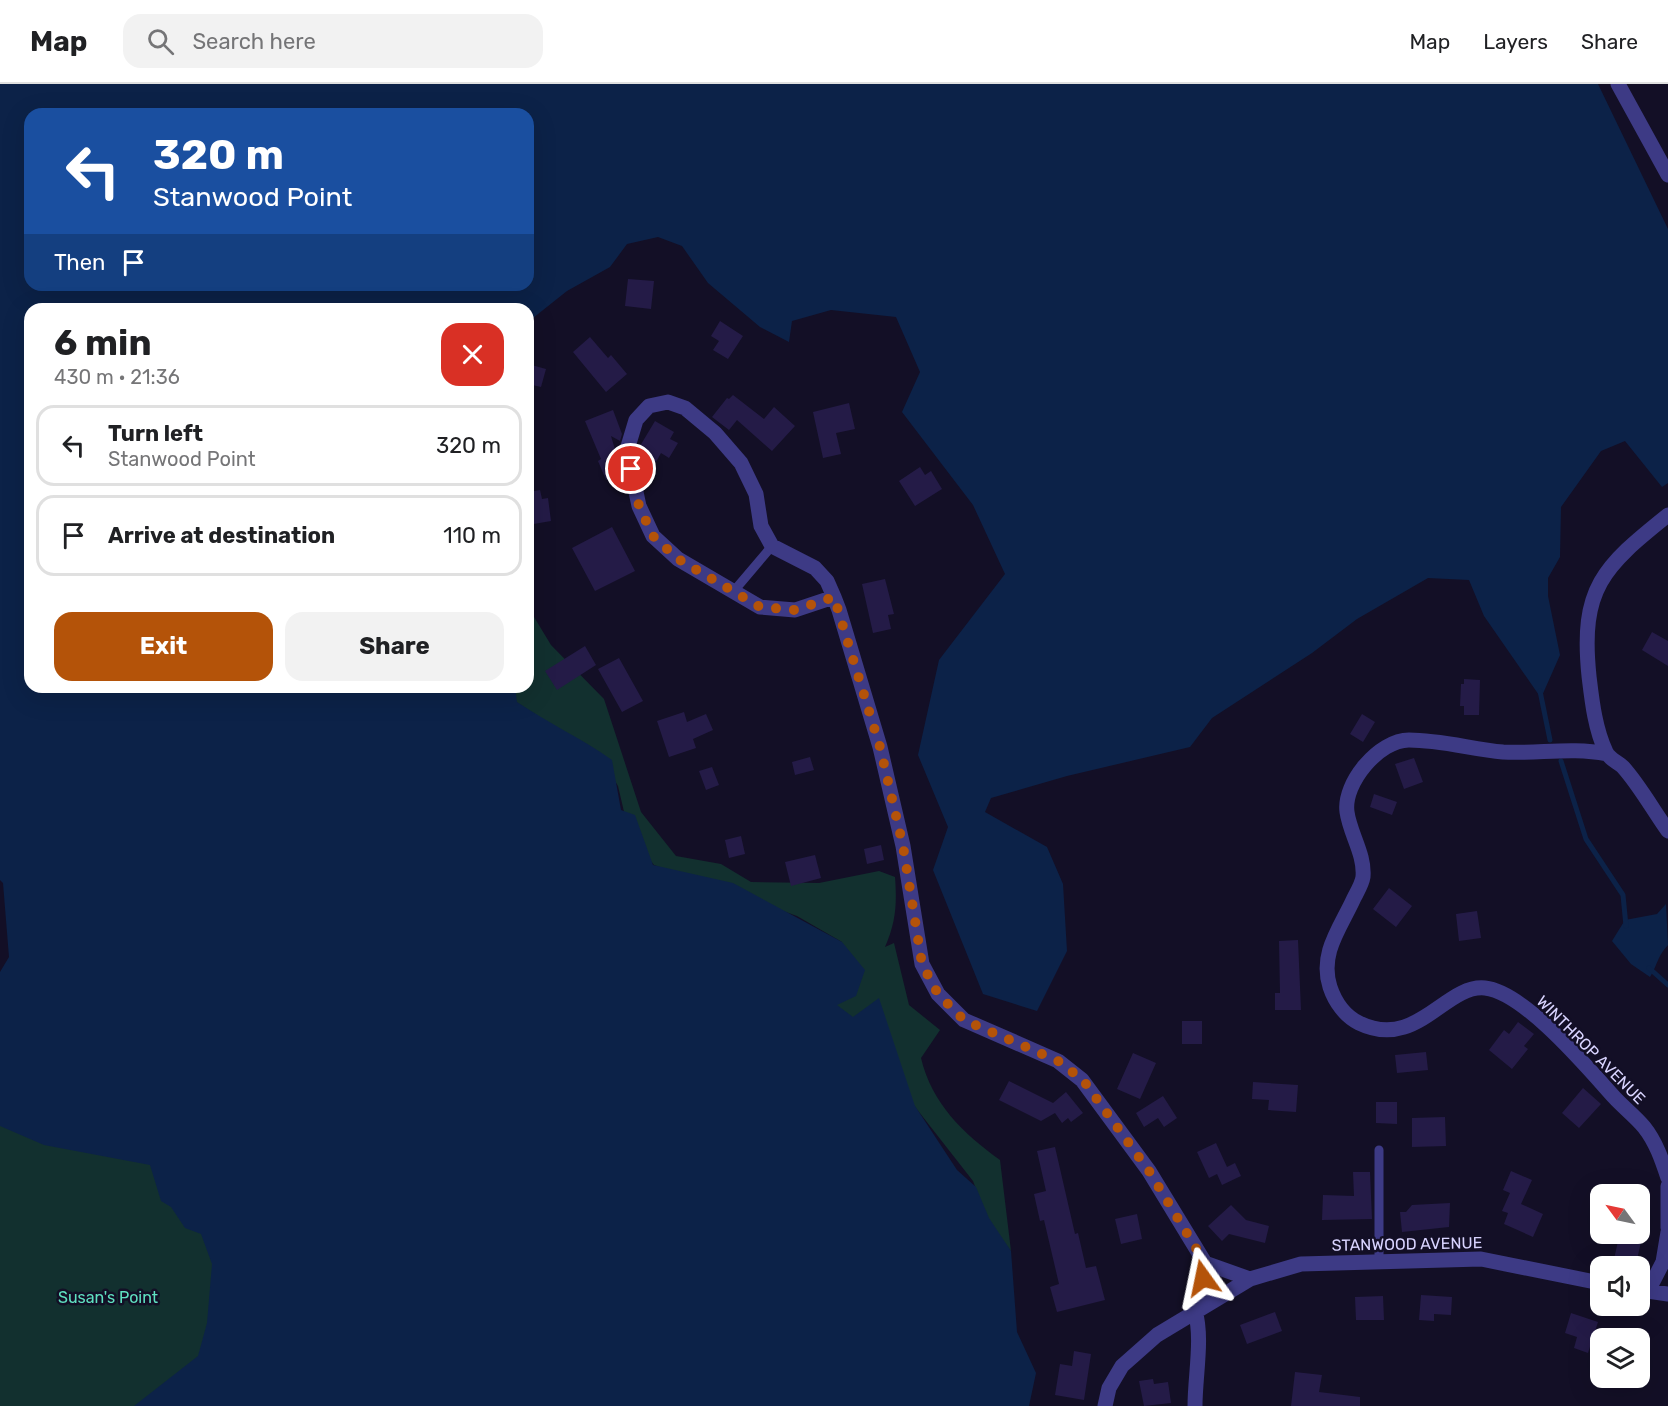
<!DOCTYPE html>
<meta charset="utf-8">
<style>
:root{--surface:#fff;--page:#f2f2f2;--text:#202124;--muted:#757577;--line:#e0e0e0;--accent:#b45309}
body{margin:0;font-family:Rubik,sans-serif;background:var(--page);color:var(--text);height:100vh;display:flex;flex-direction:column;font-size:22px;white-space:nowrap}
*{box-sizing:border-box;margin:0}
p{font-size:20px;color:var(--muted)}
.icon{flex:none;width:33px;height:33px;fill:none;stroke:currentColor;stroke-width:2;stroke-linecap:round;stroke-linejoin:round}
.map{position:relative;flex:1;overflow:hidden}
.sheet{position:absolute;left:24px;top:219px;width:510px;height:390px;display:flex;flex-direction:column;background:var(--surface);border-radius:18px;box-shadow:0 6px 24px #0002}
.sheet>*{flex:none}
.guide{position:absolute;left:24px;top:24px;width:510px;height:183px;border-radius:18px;box-shadow:0 6px 24px #0002;background:#1a4fa0;color:#fff;overflow:hidden}
.needle{width:39px;rotate:303deg}
.fabs{position:absolute;left:1590px;top:1100px;display:grid;gap:12px}
.fabs a{display:grid;place-items:center;width:60px;height:60px;border-radius:12px;background:var(--surface);box-shadow:0 6px 24px #0002;font-size:30px}
.pin{position:absolute;display:grid;place-items:center;width:51px;height:51px;color:#fff;margin:-26px;border:3px solid #fff;border-radius:50%;box-shadow:0 2px 6px #0007}
.me{position:absolute;width:66px;margin:-33px;rotate:348deg;stroke-linejoin:round;filter:drop-shadow(0 0 4px #0008)}
.turn{display:flex;align-items:center;gap:21px;height:126px;padding:0 30px;font-size:27px}
.turn .icon{width:78px;height:78px;stroke-width:2.5}
.turn b{display:block;font-size:42px;line-height:51px}
.then{display:flex;align-items:center;height:57px;padding:0 30px;background:#0003;gap:12px;font-size:22px}
.round{display:grid;place-items:center;flex:none;width:63px;height:63px;border-radius:18px;background:var(--page)}
.head{display:flex;align-items:center;justify-content:space-between;height:102px;padding:0 30px}
h1{font-size:36px;font-weight:700;line-height:45px}
.button{display:flex;gap:12px;margin-top:auto;padding:12px 30px}
.button a{flex:1;height:69px;border-radius:18px;background:var(--accent);color:#fff;font-size:24px;font-weight:700;line-height:69px;text-align:center}
.button a+a{background:var(--page);color:var(--text)}
ul{padding:0;list-style:none}
li{display:flex;align-items:center;gap:18px;height:81px;margin:0 12px 9px;padding:0 18px;border:3px solid var(--line);border-radius:18px}
li div{flex:1}
li b{display:block;font-size:22px}
li em{font-style:normal}
header{display:flex;align-items:center;gap:36px;box-sizing:border-box;height:84px;padding:0 30px;background:var(--surface);border-bottom:2px solid var(--line)}
header strong{font-size:28px}
nav{display:flex;gap:33px;margin-inline-start:auto;font-size:21px}
.search{width:420px;height:54px;background:var(--page);display:flex;align-items:center;gap:15px;box-sizing:border-box;padding:0 21px;border-radius:18px;color:var(--muted);font-size:22px}
.map>svg:first-child{display:block}
.green{fill:#12302f}
.water{fill:#0c2248;fill-rule:evenodd}
.lines{fill:none;stroke-linecap:round;stroke-linejoin:round}
.stream{stroke:#0c2248;stroke-width:5}
.building{fill:#241b47}
.service{stroke:#3d3a85;stroke-width:9}
.minor{stroke:#3d3a85;stroke-width:15}
.route{stroke:#b45309;stroke-width:10;stroke-dasharray:0 18}
.labels{text-anchor:middle;dominant-baseline:central;stroke-width:5;stroke-linejoin:round;paint-order:stroke}
.street-label{font-size:16px;fill:#d9d4ff;stroke:#130f26}
.park-label{font-size:16px;fill:#5fe0c0;stroke:#130f26}
</style>
<header>
<strong>Map</strong>
<div class="search"><svg class="icon" aria-label="search" viewBox="0 0 24 24"><circle cx="10" cy="10" r="6"/><path d="M15 15l6 6"/></svg>Search here</div>
<nav><a>Map</a><a>Layers</a><a>Share</a></nav>
</header>
<div class="map">
<svg width="1668" height="1322" viewBox="0 0 1668 1322">
<rect width="100%" height="100%" fill="#130f26"/>
<path class="green" d="M531 528 551 561 604 615 641 728 676 772 721 780 751 798 819 799 879 787 895 793C897 820 896 838 885 863L894 859 909 921 940 946 921 974C932 1020 963 1049 1000 1076L1011 1167 990 1141 973 1097 833 918 843 880 842 858 797 832 654 781 629 749 618 702 600 672 510 614 508 603H528V529Z
M0 985 138 1066 208 1150 252 1322H0Z"/>
<path class="water" d="M0 0H1598L1668 145V399L1662 403 1625 357 1601 367 1561 423 1560 473 1548 494V512L1560 571 1541 614 1484 532 1469 496 1428 494 1357 535 1312 569 1212 634 1190 663 1067 692 991 714 985 728 1047 763 1063 800 1067 867 1037 927 983 910 933 786 948 743 918 671 939 576 1005 490 973 421 902 328 920 288 896 233 831 226 792 237 789 258 760 243 708 199 682 162 658 153 627 160 610 183 567 207 528 238V225H30V603H515L517 618C548 639 581 654 612 676L621 726 635 731 653 781 733 799 842 858 865 886 856 912 837 921 853 933 879 914 915 1022 957 1086 976 1103 989 1134 1011 1167 1017 1248 1036 1289 1029 1322H134L198 1272 207 1239 212 1180 201 1150 185 1144 171 1123 161 1117 150 1081 44 1061 0 1042V888L9 873 3 799 0 796ZM30 30H528V201H30Z
M1666 820 1668 861C1657 873 1658 880 1650 893L1631 880 1612 857 1625 836 1657 830Z"/>
<g class="lines">
<path class="stream" d="M1540 607 1550 656
M1561 677 1586 755 1623 811 1626 842
M1649 884 1668 901"/>
</g>
<path class="building" d="M628 195 654 197 651 225 625 222Z
M720 237 743 252 728 275 713 266 719 257 711 252Z
M590 253 608 274 611 271 627 290 606 308 573 268Z
M528 280 546 285 541 303 528 300Z
M733 311 764 335 774 323 795 342 772 367 737 336 729 346 712 333 727 314 729 315Z
M849 319 855 345 836 349 841 370 823 374 813 328Z
M613 326 622 350 620 357 611 352 622 389 606 396 598 377 601 375 585 337Z
M655 337 674 348 670 355 678 359 669 374 661 369 656 378 637 367Z
M920 383 925 391 931 387 942 405 915 422 899 397Z
M540 406 542 415 548 414 551 437 528 441V408Z
M612 443 635 487 595 507 572 464Z
M885 495 894 530 888 531 891 545 873 549 862 500Z
M1652 548 1668 557V582L1642 566Z
M585 562 596 581 557 606 545 587Z
M619 574 643 617 622 628 598 585Z
M1464 595 1480 596 1479 631H1464V622H1460L1461 600H1464Z
M684 628 687 638 706 630 713 646 693 655 696 664 669 673 657 637Z
M1362 630 1375 638 1363 658 1350 650Z
M810 673 814 686 795 691 792 678Z
M1414 674 1423 698 1404 705 1395 680Z
M712 683 719 701 706 706 699 687Z
M1374 710 1397 718 1392 731 1370 723Z
M741 752 745 770 729 774 725 756Z
M881 761 884 776 867 780 864 765Z
M815 771 821 794 791 802 785 778Z
M1389 804 1412 822 1396 843 1373 825Z
M1477 827 1481 854 1459 857 1456 830Z
M1298 856 1301 926H1275V909H1280L1279 857Z
M1182 937H1202V960H1182Z
M1518 938 1534 950 1524 962 1528 965 1512 985 1489 966 1504 946 1509 950Z
M1426 968 1428 986 1397 989 1395 971Z
M1133 969 1156 979 1140 1015 1117 1005Z
M1009 997 1053 1019 1066 1008 1083 1029 1071 1038 1068 1034 1062 1039 1055 1029 1041 1037 999 1016Z
M1253 998 1298 1001 1296 1028 1268 1026 1269 1016 1252 1015Z
M1583 1004 1601 1020 1579 1044 1562 1029Z
M1163 1012 1177 1034 1164 1043 1158 1034 1144 1043 1136 1029Z
M1376 1018H1397V1040L1376 1039Z
M1445 1033 1446 1062 1412 1063V1034Z
M1216 1059 1227 1083 1235 1079 1241 1092 1222 1101 1217 1090 1209 1094 1197 1068Z
M1055 1063 1075 1150 1078 1149 1086 1184 1096 1182 1105 1216 1057 1228 1050 1203 1059 1200 1044 1136 1040 1137 1034 1110 1046 1107 1037 1067Z
M1511 1087 1532 1096 1521 1120 1543 1130 1533 1153 1504 1140 1508 1129 1502 1127 1510 1109 1503 1106Z
M1353 1088H1370L1372 1135 1322 1136 1323 1111 1354 1112Z
M1450 1119 1449 1143 1402 1148 1400 1128H1406L1412 1121Z
M1231 1121 1246 1136 1269 1142 1265 1159 1229 1150 1222 1157 1208 1142Z
M1137 1130 1142 1155 1121 1160 1115 1135Z
M1629 1149H1643L1636 1180 1614 1175 1619 1153 1628 1155Z
M1421 1211 1452 1213 1451 1231 1434 1230V1237L1419 1236Z
M1383 1212 1384 1236H1356L1355 1213Z
M1275 1228 1282 1247 1247 1260 1240 1241Z
M1571 1229 1598 1238 1588 1269 1574 1264 1577 1253 1565 1249Z
M1074 1267 1091 1270 1084 1316 1055 1311 1060 1280 1072 1282Z
M1295 1288 1322 1291 1319 1308 1360 1313V1322H1291Z
M1153 1295 1154 1300 1168 1298 1171 1319 1144 1322 1139 1297Z"/>
<g class="lines">
<path class="service" d="M733 508 772 462
M1379 1066V1179"/>
<path class="minor" d="M1618 0 1668 91
M1668 431C1603 483 1580 504 1589 592 1592 617 1595 645 1606 668 1609 675 1618 678 1623 683 1640 702 1653 726 1668 747
M834 513 795 526 760 523 678 475 653 452 639 422 627 366 636 336 649 322 668 318 685 324 715 349 741 379 756 410 761 442 772 462 815 484 827 497 834 513 839 526 880 663 903 762 922 880 938 910 964 936 1058 977 1082 996 1149 1087 1205 1179 1250 1195
M1607 670C1572 663 1538 670 1503 668 1472 665 1440 656 1409 656 1379 656 1343 699 1347 728 1350 750 1365 770 1363 793 1362 800 1357 808 1354 814 1341 843 1319 869 1330 903 1335 918 1345 932 1359 939 1417 967 1445 900 1485 904 1524 908 1587 983 1614 1013 1623 1023 1635 1032 1644 1043 1656 1058 1662 1076 1668 1094
M1668 1102V1144
M1641 1206 1668 1210
M1648 1207 1663 1178 1668 1148
M1195 1227 1201 1209 1205 1179
M1105 1322 1109 1304 1122 1282 1157 1251 1250 1195 1301 1180 1481 1175 1600 1199
M1195 1322C1195 1292 1203 1254 1195 1227"/>
</g>
<g class="lines">
<path class="route" d="M631 385 639 422 653 452 678 475 760 523 795 526 834 513 880 663 903 762 922 880 938 910 964 936 1058 977 1083 996 1149 1087 1205 1179 1203 1194"/>
</g>
<g class="labels">
<g class="street-label">
<text transform="translate(1591 966) rotate(45)">WINTHROP AVENUE</text>
<text transform="translate(1407 1160) rotate(-1)">STANWOOD AVENUE</text>
</g>
<g class="park-label">
<text x="108" y="1213">Susan's Point</text>
</g>
</g>
</svg>
<div class="fabs">
<a><svg class="needle" viewBox="-14 -14 28 28"><path d="M0-13l5 13h-10z" fill="#e53935"/><path d="M0 13l5-13h-10z" fill="#757577"/></svg></a>
<a><svg class="icon" aria-label="sound" viewBox="0 0 24 24"><path d="M4 9h4l5-4v14l-5-4H4zM17 9q2 3 0 6"/></svg></a>
<a><svg class="icon" aria-label="layers" viewBox="0 0 24 24"><path d="M12 4l9 5-9 5-9-5zM3 14l9 5 9-5"/></svg></a>
</div>
<div class="pin" style="left:631px;top:385px;background:#d93025"><svg class="icon" aria-label="arrive" viewBox="0 0 24 24"><path d="M6 21V4h12l-3 4 3 4H6"/></svg></div>
<svg class="me" style="left:1203px;top:1194px" viewBox="-20 -20 40 40"><path d="M0-17L14 15 0 8-14 15z" fill="#b45309" stroke="#fff" stroke-width="4"/></svg>
<div class="guide">
<div class="turn"><svg class="icon" aria-label="left" viewBox="0 0 24 24"><path d="M17 20v-9H6M10 6l-5 5 5 5"/></svg><div><b>320 m</b>Stanwood Point</div></div>
<div class="then">Then<svg class="icon" aria-label="arrive" viewBox="0 0 24 24"><path d="M6 21V4h12l-3 4 3 4H6"/></svg></div>
</div>
<section class="sheet">
<div class="head"><div><h1>6 min</h1><p>430 m · 21:36</p></div><a class="round" style="background:#d93025;color:#fff"><svg class="icon" aria-label="close" viewBox="0 0 24 24"><path d="M6 6l12 12M18 6L6 18"/></svg></a></div>
<ul>
<li><svg class="icon" aria-label="left" viewBox="0 0 24 24"><path d="M17 20v-9H6M10 6l-5 5 5 5"/></svg><div><b>Turn left</b><p>Stanwood Point</p></div><em>320 m</em></li>
<li><svg class="icon" aria-label="arrive" viewBox="0 0 24 24"><path d="M6 21V4h12l-3 4 3 4H6"/></svg><div><b>Arrive at destination</b></div><em>110 m</em></li>
</ul>
<div class="button"><a>Exit</a><a>Share</a></div>
</section>
</div>
